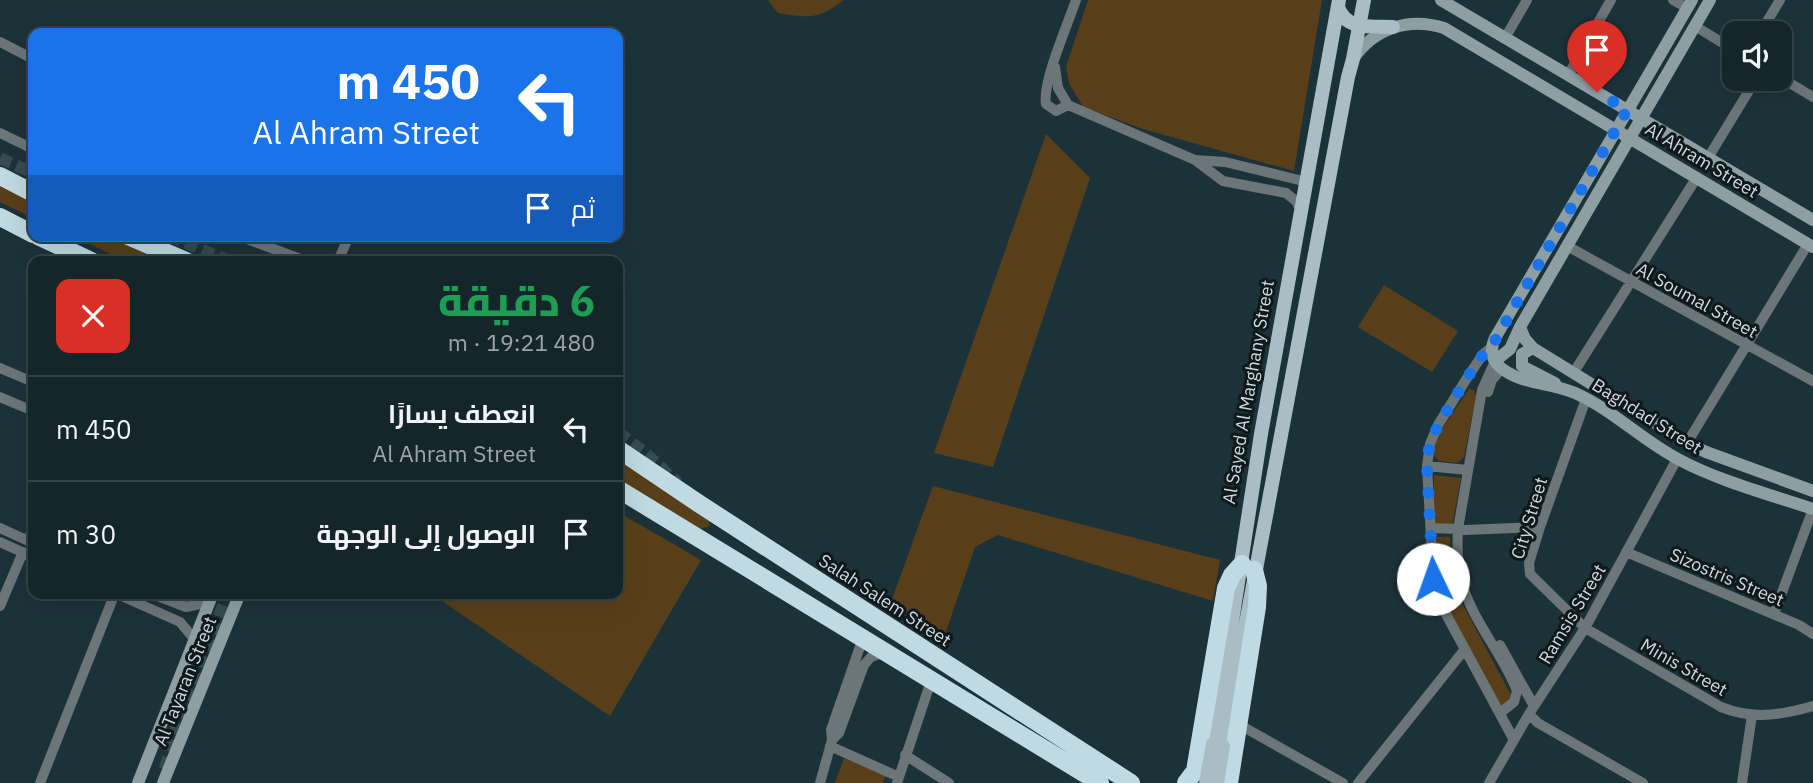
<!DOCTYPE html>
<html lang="ar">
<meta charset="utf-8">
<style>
:root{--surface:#15262b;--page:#223237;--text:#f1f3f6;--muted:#9da5a9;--line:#344347}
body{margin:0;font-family:"IBM Plex Sans",Cairo,sans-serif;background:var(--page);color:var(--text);direction:rtl;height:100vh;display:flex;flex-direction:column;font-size:26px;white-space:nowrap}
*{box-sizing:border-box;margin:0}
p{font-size:23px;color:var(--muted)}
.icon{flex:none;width:38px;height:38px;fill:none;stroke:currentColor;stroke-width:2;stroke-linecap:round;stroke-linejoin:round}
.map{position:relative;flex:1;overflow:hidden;direction:ltr}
.panel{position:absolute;left:28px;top:256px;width:595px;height:343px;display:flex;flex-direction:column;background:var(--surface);border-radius:14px;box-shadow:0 7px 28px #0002,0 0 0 2px var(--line);direction:rtl}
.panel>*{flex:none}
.hud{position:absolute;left:28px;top:28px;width:595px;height:214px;border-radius:14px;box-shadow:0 7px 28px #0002,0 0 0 2px var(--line);direction:rtl;background:#1a73e8;color:#fff;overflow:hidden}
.buttons{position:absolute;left:1722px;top:21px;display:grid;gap:14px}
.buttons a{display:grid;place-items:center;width:70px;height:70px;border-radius:14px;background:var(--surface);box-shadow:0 7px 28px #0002,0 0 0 2px var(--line);font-size:35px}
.pin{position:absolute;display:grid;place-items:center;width:60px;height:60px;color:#fff;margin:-72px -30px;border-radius:50% 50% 50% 0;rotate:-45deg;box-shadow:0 0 7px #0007}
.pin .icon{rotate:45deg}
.me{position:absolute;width:77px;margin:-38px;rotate:357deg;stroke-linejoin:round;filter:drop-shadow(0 0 5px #0008)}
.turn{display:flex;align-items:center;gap:24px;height:147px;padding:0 28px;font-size:32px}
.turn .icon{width:91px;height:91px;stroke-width:2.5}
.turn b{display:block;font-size:49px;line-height:60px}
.then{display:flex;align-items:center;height:66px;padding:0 28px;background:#0003;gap:14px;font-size:26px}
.round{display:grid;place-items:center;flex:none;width:74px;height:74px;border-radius:14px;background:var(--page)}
.overview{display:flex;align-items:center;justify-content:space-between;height:119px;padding:0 28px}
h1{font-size:42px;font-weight:800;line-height:52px;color:#1e9e55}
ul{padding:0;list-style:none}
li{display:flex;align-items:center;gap:21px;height:105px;padding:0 28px;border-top:2px solid var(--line)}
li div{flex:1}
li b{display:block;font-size:26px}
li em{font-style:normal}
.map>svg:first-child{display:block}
.green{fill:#583f1a}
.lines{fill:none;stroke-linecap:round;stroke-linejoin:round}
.secondary-tunnel{stroke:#374b52;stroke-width:12;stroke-dasharray:12 6;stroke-linecap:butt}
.street{stroke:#6c7679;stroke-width:10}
.secondary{stroke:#8e9fa4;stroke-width:12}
.primary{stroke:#a8bec4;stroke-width:14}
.highway{stroke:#bfdae2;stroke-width:18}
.primary-bridge{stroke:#a8bec4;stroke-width:14}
.route{stroke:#1a73e8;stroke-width:12;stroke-dasharray:0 21.6}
.labels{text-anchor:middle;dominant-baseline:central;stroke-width:6;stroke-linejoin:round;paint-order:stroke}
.street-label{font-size:18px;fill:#cddade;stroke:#0f191b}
</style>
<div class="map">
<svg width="1813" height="783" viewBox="0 0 1813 783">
<rect width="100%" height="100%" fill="#1c3239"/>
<path class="green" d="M768 0H844C817 20 810 18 778 13Z
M1088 0H1322L1294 171 1143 129 1083 107 1069 83 1066 67Z
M1046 134 1090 178 993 467 934 453Z
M0 180 33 196V218L0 202Z
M72 236H120L176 261H126Z
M1384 285 1458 331 1432 372 1358 327Z
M1469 389 1474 390 1476 397 1464 457 1458 463 1439 461 1432 453 1441 430Z
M618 455 708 516 710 526 700 529 618 480Z
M1434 475 1461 478 1452 526 1434 524Z
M933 486 1220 560 1213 601 998 535 975 547 944 637 891 602Z
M618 512 701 560 610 716 439 599 442 593H618Z
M1436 537H1450L1452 578 1438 579Z
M1448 592 1457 594 1511 695V699L1504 706 1499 704 1444 600Z
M844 758 886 775 883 783H835Z"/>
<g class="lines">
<path class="secondary-tunnel" d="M0 158 33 173
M169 236 229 261
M618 432 644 452 678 483
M165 769 179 718 228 593"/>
<path class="street" d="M1673 0 1687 8
M1695 26 1734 50
M1760 33 1780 0
M1505 38 1527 0
M0 42 33 59
M1055 67 1058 88 1068 105
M1568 75 1611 0
M1780 77 1813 97
M1068 105 1195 160 1223 181 1286 193 1296 201 1301 211
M1068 105 1056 111 1046 104C1042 82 1068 24 1076 0
M0 133 33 149
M1708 158 1756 79
M1195 160 1225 162 1307 182
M239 236 306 261
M1567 246 1813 381
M338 261 349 236
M1492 347 1483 354 1467 378 1438 425 1430 444 1427 466 1433 573 1440 603 1514 740
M1495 361 1482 390 1458 529C1457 547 1457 566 1462 583 1473 622 1503 654 1517 691L1514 702 1500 713
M0 368 33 382
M1574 372 1697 177
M1488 392 1492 380 1502 368
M0 397 33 411
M1586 399 1540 527 1529 563 1530 574 1585 628 1721 707C1753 720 1781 715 1813 706
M1687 443 1808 244
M1427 466 1468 470
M0 528 33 543
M1431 528 1458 529
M1465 530 1540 527
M28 540 33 528
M0 542 33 557
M1626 552 1799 625 1813 634
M1435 588 1461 581
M115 593 180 622 195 640
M150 593 186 607 210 602
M0 606 23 552
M1774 614 1813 509
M1500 645 1534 706
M1529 714 1538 723 1643 783
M1238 724 1343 783
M832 740 839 733 864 665 871 657 884 652
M830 746 899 777
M905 755 949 783
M40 783 115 593
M820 783 832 740 831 730 863 638
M897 783 932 678
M1358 783 1465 649
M1489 783 1529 714 1585 628 1677 459
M1742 783 1752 715"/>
<path class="secondary" d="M1441 0 1813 220
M1692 0 1495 338C1490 349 1491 359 1500 367 1521 385 1550 382 1575 393 1613 410 1642 440 1678 459 1716 480 1771 495 1813 509
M1353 59C1374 28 1409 17 1444 28L1813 247
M1520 327 1525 339 1533 348 1687 443 1706 452 1813 491
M1533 348 1522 354V366L1555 383
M1495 361 1510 349 1520 327 1710 0
M138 783 213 593
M163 783 240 593"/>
<path class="primary" d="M1338 7C1346 31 1372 26 1393 27
M1213 744 1261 434 1339 0
M1223 746 1348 77 1353 59 1364 0"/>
<path class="highway" d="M0 176 33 193
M0 217 33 234
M38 236 91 261
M128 236 186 261
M618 449 698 503 1131 783
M618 489 1100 783
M1186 783 1195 771 1226 588 1232 575 1242 564
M1229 783 1257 607 1258 586 1254 570"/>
<path class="primary-bridge" d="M1206 783 1213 744
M1217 783 1223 746"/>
</g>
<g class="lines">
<path class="route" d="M1433 579 1427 466 1429 448 1438 425 1479 359 1492 346 1627 110 1597 92"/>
</g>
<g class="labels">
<g class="street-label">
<text transform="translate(1702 160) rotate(31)">Al Ahram Street</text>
<text transform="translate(1697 300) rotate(29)">Al Soumal Street</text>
<text transform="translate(1248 392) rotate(-80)">Al Sayed Al Marghany Street</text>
<text transform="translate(1647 416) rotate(32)">Baghdad Street</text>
<text transform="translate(1529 518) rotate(-73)">City Street</text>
<text transform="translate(1727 577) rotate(23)">Sizostris Street</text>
<text transform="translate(885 600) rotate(33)">Salah Salem Street</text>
<text transform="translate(1572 614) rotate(-59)">Ramsis Street</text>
<text transform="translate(1684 667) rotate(30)">Minis Street</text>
<text transform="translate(185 681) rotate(-68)">Al Tayaran Street</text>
</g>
</g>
</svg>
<div class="buttons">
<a><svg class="icon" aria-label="sound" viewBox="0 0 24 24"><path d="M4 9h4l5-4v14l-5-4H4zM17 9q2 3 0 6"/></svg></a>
</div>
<div class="pin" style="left:1597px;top:92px;background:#d93025"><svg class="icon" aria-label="arrive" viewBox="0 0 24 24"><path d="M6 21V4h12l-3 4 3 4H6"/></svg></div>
<svg class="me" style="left:1433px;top:579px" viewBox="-20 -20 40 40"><circle r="19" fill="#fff"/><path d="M0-13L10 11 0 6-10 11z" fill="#1a73e8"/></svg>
<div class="hud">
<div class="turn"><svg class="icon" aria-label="left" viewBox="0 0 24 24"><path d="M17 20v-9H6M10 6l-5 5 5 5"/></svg><div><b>450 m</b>Al Ahram Street</div></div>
<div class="then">ثم<svg class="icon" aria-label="arrive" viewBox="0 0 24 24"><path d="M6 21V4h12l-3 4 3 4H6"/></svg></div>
</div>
<section class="panel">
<div class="overview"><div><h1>6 دقيقة</h1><p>480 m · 19:21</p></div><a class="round" style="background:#d93025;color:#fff"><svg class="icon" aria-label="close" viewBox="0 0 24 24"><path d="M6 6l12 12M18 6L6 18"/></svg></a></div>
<ul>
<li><svg class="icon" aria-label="left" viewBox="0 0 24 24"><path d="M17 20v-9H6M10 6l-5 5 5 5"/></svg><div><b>انعطف يسارًا</b><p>Al Ahram Street</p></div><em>450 m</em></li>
<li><svg class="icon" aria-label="arrive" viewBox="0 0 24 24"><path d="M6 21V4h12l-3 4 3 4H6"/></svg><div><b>الوصول إلى الوجهة</b></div><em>30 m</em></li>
</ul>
</section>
</div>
